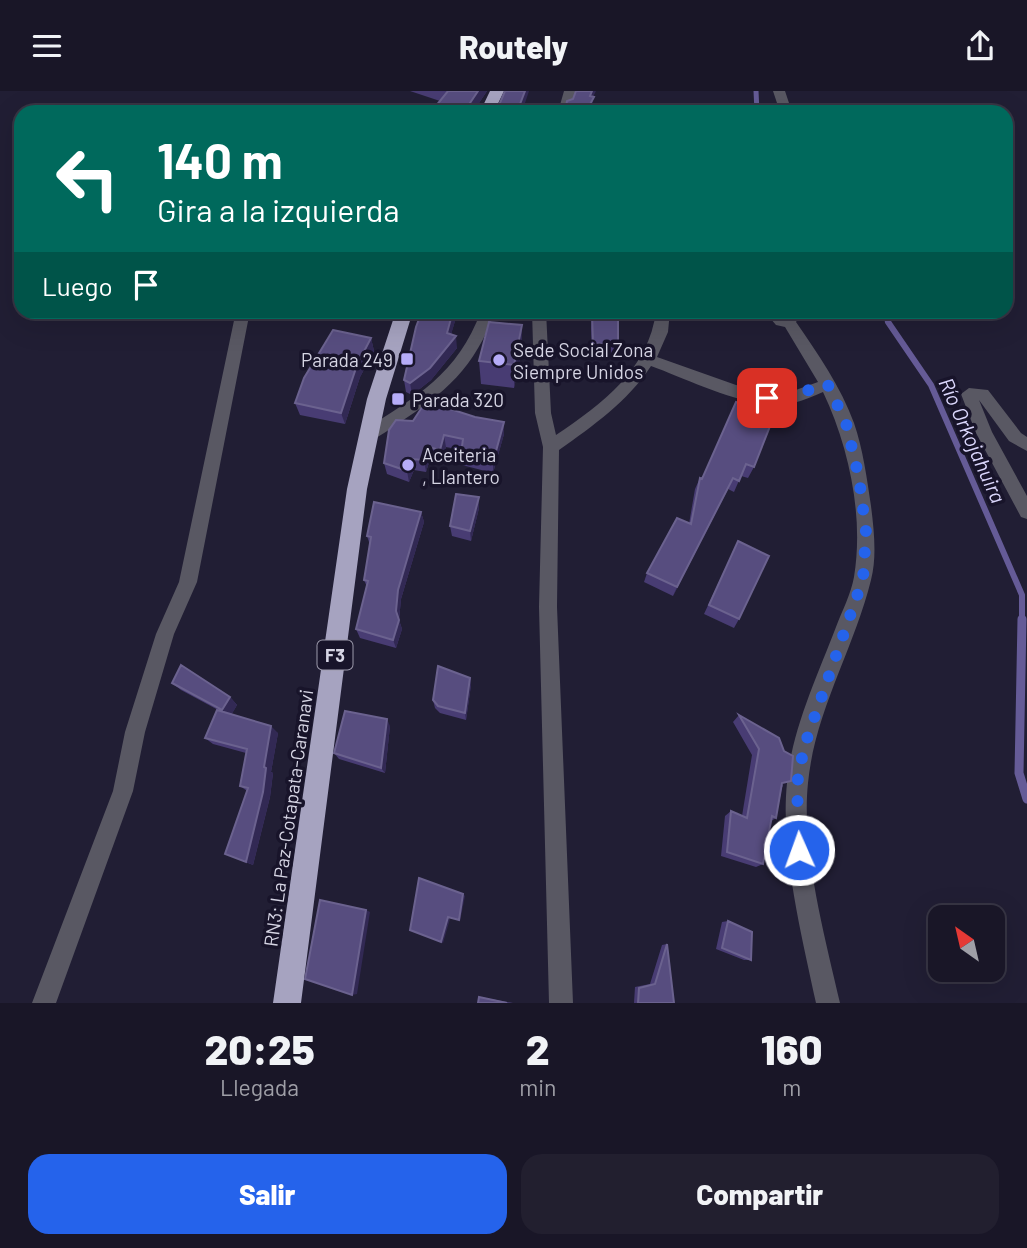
<!DOCTYPE html>
<html lang="es">
<meta charset="utf-8">
<style>
:root{--surface:#191627;--page:#221f2f;--text:#f1f3f6;--muted:#9f9fa7;--line:#373544;--accent:#2563eb}
body{margin:0;font-family:Barlow,sans-serif;background:var(--page);color:var(--text);height:100vh;display:flex;flex-direction:column;font-size:26px;white-space:nowrap}
*{box-sizing:border-box;margin:0}
p{font-size:23px;color:var(--muted)}
.icon{flex:none;width:38px;height:38px;fill:none;stroke:currentColor;stroke-width:2;stroke-linecap:round;stroke-linejoin:round}
.map{position:relative;height:912px;overflow:hidden}
.side{display:flex;flex-direction:column;background:var(--surface);flex:1}
.side>*{flex:none}
.hud{position:absolute;left:14px;top:14px;width:999px;height:214px;border-radius:21px;box-shadow:0 7px 28px #0002,0 0 0 2px var(--line);background:#00695c;color:#fff;overflow:hidden}
.needle{width:46px;rotate:326deg}
.fabs{position:absolute;left:928px;top:814px;display:grid;gap:14px}
.fabs a{display:grid;place-items:center;width:77px;height:77px;border-radius:14px;background:var(--surface);box-shadow:0 7px 28px #0002,0 0 0 2px var(--line);font-size:35px}
.pin{position:absolute;display:grid;place-items:center;width:60px;height:60px;color:#fff;margin:-30px;border-radius:14px;box-shadow:0 4px 10px #0006}
.me{position:absolute;width:77px;margin:-38px;rotate:358deg;stroke-linejoin:round;filter:drop-shadow(0 0 5px #0008)}
.turn{display:flex;align-items:center;gap:24px;height:147px;padding:0 28px;font-size:32px}
.turn .icon{width:91px;height:91px;stroke-width:2.5}
.turn b{display:block;font-size:49px;line-height:60px}
.then{display:flex;align-items:center;height:66px;padding:0 28px;background:#0003;gap:14px;font-size:26px}
.eta{display:flex;justify-content:space-evenly;align-items:center;height:119px;text-align:center}
.eta b{font-size:42px;font-weight:800;line-height:49px}
.primary-button{display:flex;gap:14px;margin-top:auto;padding:14px 28px}
.primary-button a{flex:1;height:80px;border-radius:21px;background:var(--accent);color:#fff;font-size:28px;font-weight:800;line-height:80px;text-align:center}
.primary-button a+a{background:var(--page);color:var(--text)}
header{display:flex;justify-content:space-between;align-items:center;height:91px;padding:0 28px;background:var(--surface);font-size:32px;font-weight:800}
.map>svg:first-child{display:block}
.lines{fill:none;stroke-linecap:round;stroke-linejoin:round}
.stream-far2{stroke:#655b97;stroke-width:5}
.stream-far1{stroke:#655b97;stroke-width:6}
.stream{stroke:#655b97;stroke-width:9}
.minor{fill:#595863;fill-rule:evenodd}
.highway{fill:#a6a3c0;fill-rule:evenodd}
.wall{fill:#483c73}
.shaded-wall{fill:#322954}
.building{fill:#574d7f;stroke:#6b628f;stroke-width:2}
.route{stroke:#2563eb;stroke-width:12;stroke-dasharray:0 21.6}
.poi-dot{fill:#b6acf8;stroke:#18142a;stroke-width:2.5}
.labels{text-anchor:middle;dominant-baseline:central;stroke-width:7;stroke-linejoin:round;paint-order:stroke}
.shield{fill:#18142a;stroke:#9d9bac;stroke-width:2}
.shield-label{font-size:18px;font-weight:bold;fill:#d6d5e4}
.poi-label{font-size:19px;fill:#d6d5e4;stroke:#18142a;text-anchor:start}
.street-label{font-size:19px;fill:#d6d5e4;stroke:#18142a}
.water-label{font-size:21px;font-style:italic;fill:#dbd7fc;stroke:#18142a}
</style>
<header><svg class="icon" aria-label="menu" viewBox="0 0 24 24"><path d="M4 6h16M4 12h16M4 18h16"/></svg>Routely<svg class="icon" aria-label="share" viewBox="0 0 24 24"><path d="M12 15V3M7 8l5-5 5 5M5 13v7h14v-7"/></svg></header>
<div class="map">
<svg width="1027" height="912" viewBox="0 0 1027 912">
<rect width="100%" height="100%" fill="#211e34"/>
<g class="lines">
<path class="stream-far2" d="M756 0 757 21
M881 220 889 232"/>
<path class="stream-far1" d="M888 231 931 294 1022 504V530"/>
<path class="stream" d="M1022 528 1019 682 1027 708"/>
<path class="minor" d="M564 0H576L570 21H558Z
M773 0H785L792 21H780Z
M236 220H250L197 491 174 543 145 641 133 700 56 912H32L113 700 125 641 156 543 179 491Z
M481 220H495C475 277 445 302 396 334 386 340 374 352 362 348L360 344 362 340C416 306 458 283 481 220Z
M532 220H546L551 322 556 344C602 313 649 278 656 220H670L668 241 657 266 736 294 772 301 793 300 818 291 785 236 776 234 764 220H780L785 225 788 220H803L796 231C818 263 841 296 854 332 863 358 867 388 871 415 874 439 877 466 871 489 854 558 815 620 808 692 801 759 825 846 840 912H816C802 846 780 759 787 692 792 638 817 586 836 536 842 520 851 503 854 486 864 425 849 356 823 301 813 305 803 310 793 312 751 321 690 289 651 275 628 310 593 335 559 359L557 516 573 912H549L539 516 543 356 535 322Z
M969 297 988 299 1021 342 1027 346V360L1009 350 979 309 992 341 1027 405V428L1021 426 976 342 961 303Z"/>
<path class="highway" d="M490 0H504L494 21H480Z
M396 220H413L386 308 367 398 301 912H273L347 398 367 308Z"/>
</g>
<path class="wall" d="M410 0H487L473 21H431L440 10Z
M422 220H458L451 243 457 257 431 289 412 304 406 301 404 289Z
M677 220H696L694 228 679 230Z
M592 224 618 255 616 267 592 265 591 237Z
M371 247 374 260 360 286 345 333 300 324 295 312Z
M522 258 514 297 481 293 479 270Z
M452 308 453 319 475 326 504 331V343L493 382 462 374V359L446 356 441 371 430 368 426 381 414 379 409 391 387 383 384 372 413 330Z
M736 311 754 376 748 387 741 385 734 401 728 398 673 505 644 491 647 482 689 433 695 398 700 387 702 388Z
M479 406V417L471 450 452 445 450 435Z
M421 421 424 431 401 508 399 529 402 538 396 557 360 547 356 538 367 496 364 489 370 454 367 445Z
M738 450 739 528 734 537 704 523Z
M172 592 230 606 237 614 231 624 278 642 271 681 273 682 270 706 253 774 225 763 247 700 240 695 246 662 213 653 205 647 220 620 181 599Z
M471 594 466 629 440 622 435 617 433 609Z
M739 624 783 695 782 696 776 727 771 730 763 773 756 776 721 765 725 725 731 720 742 725 752 664 733 631Z
M390 635 385 682 339 668 334 662Z
M728 830 751 869H744L716 858 722 831Z
M667 853 674 912H634L635 896 650 893 662 854Z
M479 906H480L513 912H478Z"/>
<path class="shaded-wall" d="M478 0H487L473 21H464Z
M525 0H529L522 21H517Z
M592 0H596L593 6 592 19 591 21H586Z
M453 220H458L448 254 456 245 457 257 431 289 412 304 410 292 447 242Z
M681 220H696L694 228 679 230Z
M522 234V258L514 297V274Z
M371 247 374 260 360 286 345 333 341 322 357 274Z
M452 308 453 320 447 317Z
M504 331V343L493 382V371Z
M444 344 446 356 441 371 440 359Z
M428 356 430 368 426 381 424 369Z
M411 368 414 379 409 391 407 380Z
M733 387 728 398 673 505 677 496Z
M479 406V417L471 450 470 440Z
M421 421 424 431 401 508 399 529 396 520 398 499Z
M399 529 402 538 396 557 393 549Z
M470 587 471 594 466 629 465 622Z
M230 606 237 614 230 626 222 619Z
M387 628 390 635 385 682 381 677Z
M271 635 278 642 271 681 273 682 270 706 253 774 246 771Z
M463 803 465 805 460 830 459 829Z
M366 819 370 821 357 903 352 904Z
M448 826 450 828 443 852 441 851Z"/>
<path class="building" d="M448 0H478L464 21H431Z
M505 0H525L517 21H496Z
M576 0H592L590 5 594 6 586 21H565L567 10 573 8Z
M422 220H453L447 242 456 245 430 277 410 292 404 289 416 236Z
M592 224 618 226V255L593 252Z
M489 231 522 234 514 274 479 270Z
M333 239 371 247 357 274 341 322 295 312 304 287Z
M430 304 452 308 447 317 475 326 504 331 493 371 461 363 463 348 444 344 440 359 428 356 424 369 411 368 407 380 384 372 389 339 396 329 413 330Z
M736 311 774 325 754 376 746 373 739 390 733 387 677 496 647 482 677 427 691 433 700 387 702 388Z
M456 403 479 406 470 440 450 435Z
M374 411 421 421 398 499 396 520 399 529 393 549 356 538 368 490 364 489 371 446 367 445Z
M738 450 769 465 739 528 709 514Z
M181 574 230 606 222 619 172 592Z
M438 575 470 587 465 622 438 615 433 609Z
M217 619 271 635 264 676 266 677 263 701 246 771 225 763 248 697 240 695 247 658 205 647Z
M345 620 387 628 381 677 334 662Z
M739 624 779 647 784 660 793 665 791 690 782 692 776 727 772 725 763 773 727 761 731 720 747 727 759 658Z
M419 787 463 803 459 829 448 826 441 851 410 839Z
M320 809 366 819 352 904 305 888Z
M728 830 752 841 751 869 722 857Z
M667 853 674 912H638L639 897 655 893Z
M479 906 507 912H478Z"/>
<g class="lines">
<path class="route" d="M767 307 800 305 813 296 828 294 846 332 859 387 866 441 863 488 804 656 797 693 799 759"/>
</g>
<g class="poi-dot">
<rect x="400" y="261" width="14" height="14" rx="3.5"/>
<circle cx="499" cy="269" r="7"/>
<rect x="391" y="301" width="14" height="14" rx="3.5"/>
<circle cx="408" cy="374" r="7"/>
</g>
<g class="labels">
<rect class="shield" x="317.5" y="549.5" width="35" height="29" rx="5"/>
<g class="shield-label">
<text x="335" y="564">F3</text>
</g>
<g class="poi-label">
<text x="513" y="258">Sede Social Zona<tspan x="513" dy="22">Siempre Unidos</tspan></text>
<text x="393" y="268" text-anchor="end">Parada 249</text>
<text x="412" y="308">Parada 320</text>
<text x="422" y="363">Aceiteria<tspan x="422" dy="22">, Llantero</tspan></text>
</g>
<g class="street-label">
<text transform="translate(288 727) rotate(-82)">RN3: La Paz-Cotapata-Caranavi</text>
</g>
<g class="water-label">
<text transform="translate(973 349) rotate(66)">Río Orkojahuira</text>
</g>
</g>
</svg>
<div class="fabs">
<a><svg class="needle" viewBox="-14 -14 28 28"><path d="M0-13l5 13h-10z" fill="#e53935"/><path d="M0 13l5-13h-10z" fill="#9f9fa7"/></svg></a>
</div>
<div class="pin" style="left:767px;top:307px;background:#d93025"><svg class="icon" aria-label="arrive" viewBox="0 0 24 24"><path d="M6 21V4h12l-3 4 3 4H6"/></svg></div>
<svg class="me" style="left:799px;top:759px" viewBox="-20 -20 40 40"><circle r="17" fill="#2563eb" stroke="#fff" stroke-width="3"/><path d="M0-11L8 9 0 5-8 9z" fill="#fff"/></svg>
<div class="hud">
<div class="turn"><svg class="icon" aria-label="left" viewBox="0 0 24 24"><path d="M17 20v-9H6M10 6l-5 5 5 5"/></svg><div><b>140 m</b>Gira a la izquierda</div></div>
<div class="then">Luego<svg class="icon" aria-label="arrive" viewBox="0 0 24 24"><path d="M6 21V4h12l-3 4 3 4H6"/></svg></div>
</div>
</div>
<section class="side">
<div class="eta">
<div><b>20:25</b><p>Llegada</p></div>
<div><b>2</b><p>min</p></div>
<div><b>160</b><p>m</p></div>
</div>
<div class="primary-button"><a>Salir</a><a>Compartir</a></div>
</section>
